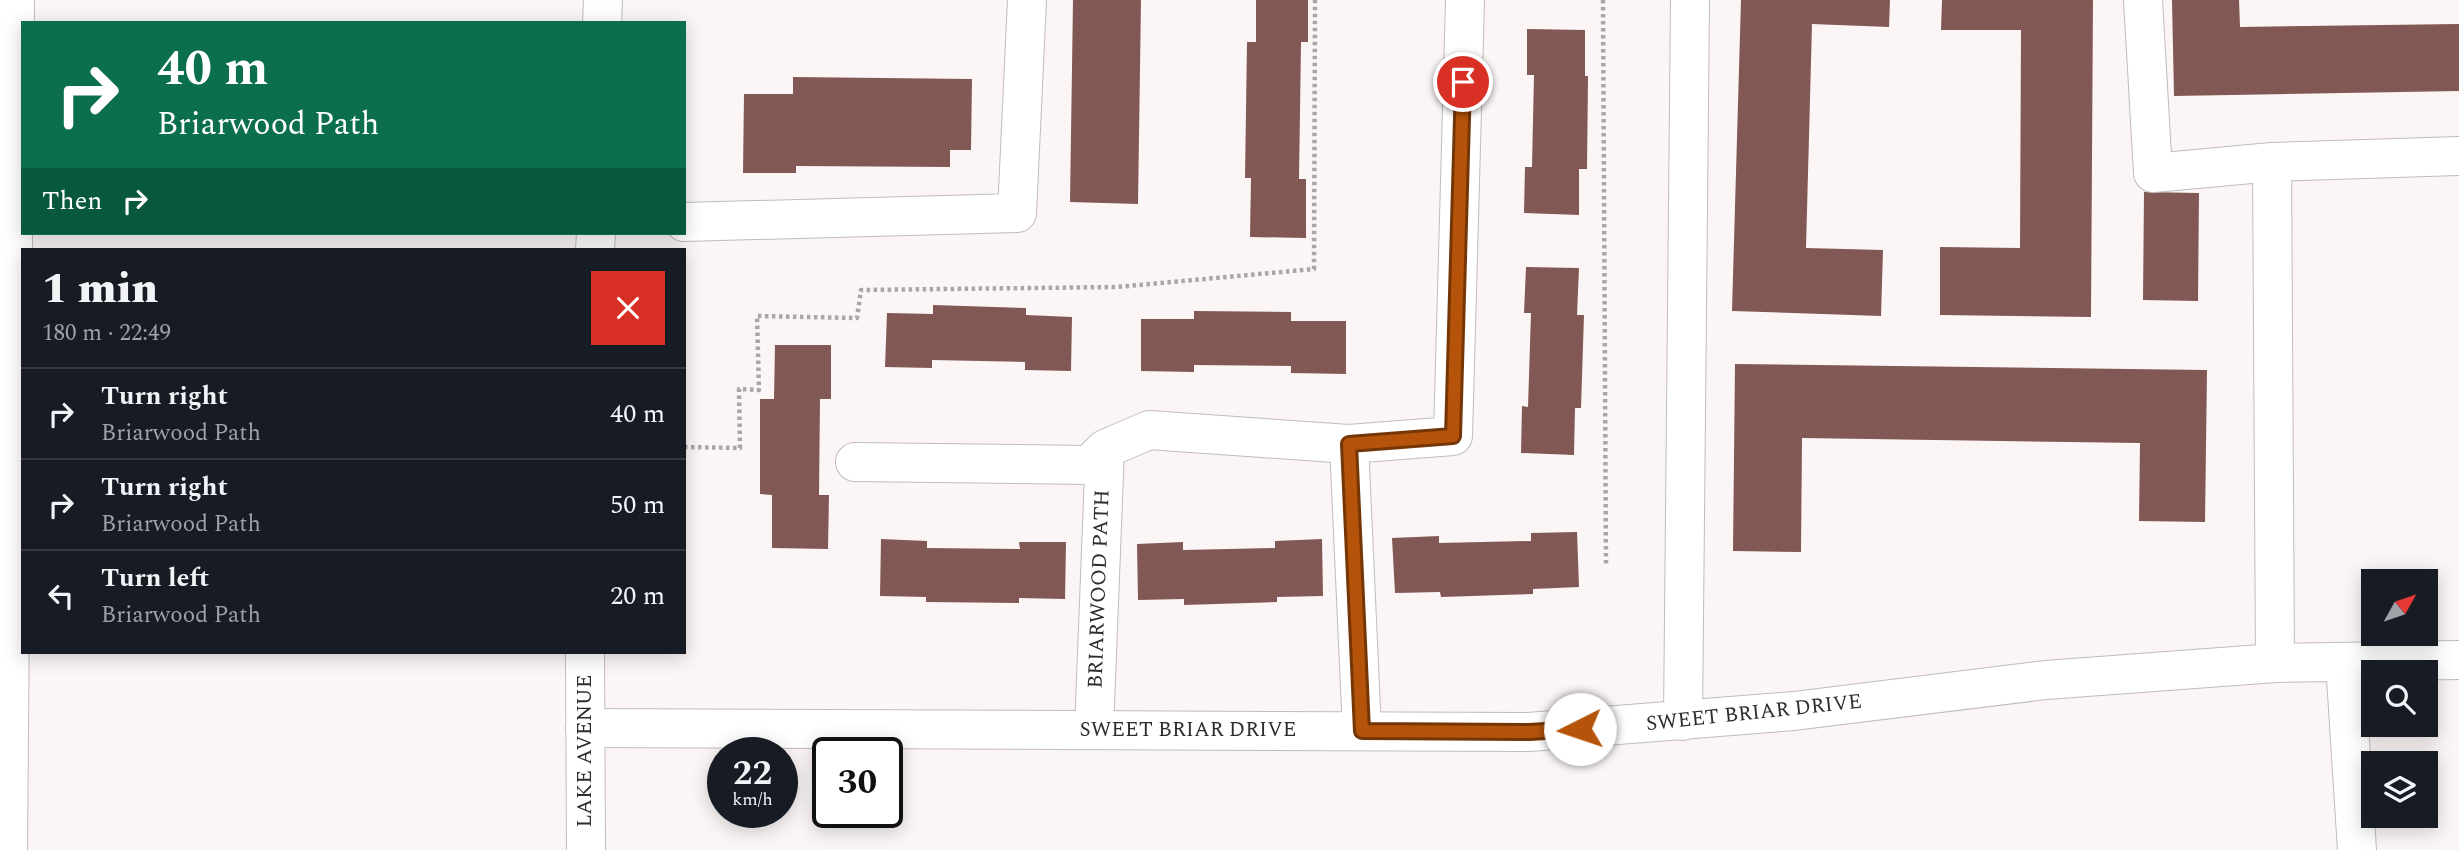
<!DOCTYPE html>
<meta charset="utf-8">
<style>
:root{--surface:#171b24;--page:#242831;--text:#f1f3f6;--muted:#9ea1a6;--line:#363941}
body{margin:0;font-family:Spectral,serif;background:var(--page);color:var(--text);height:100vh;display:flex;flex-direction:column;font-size:26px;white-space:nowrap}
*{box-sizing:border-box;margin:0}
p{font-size:23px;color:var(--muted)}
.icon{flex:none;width:38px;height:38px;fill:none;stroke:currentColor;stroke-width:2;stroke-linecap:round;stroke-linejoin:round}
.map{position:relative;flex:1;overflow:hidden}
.details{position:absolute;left:21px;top:248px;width:665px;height:406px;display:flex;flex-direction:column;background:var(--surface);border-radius:0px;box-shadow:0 4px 18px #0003}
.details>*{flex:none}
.guide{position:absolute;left:21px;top:21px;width:665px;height:214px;border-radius:0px;box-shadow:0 4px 18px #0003;background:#0b6e4f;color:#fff;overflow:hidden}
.needle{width:46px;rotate:50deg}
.fabs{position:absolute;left:2361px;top:569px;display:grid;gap:14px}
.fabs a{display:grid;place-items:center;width:77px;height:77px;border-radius:0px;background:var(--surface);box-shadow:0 4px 18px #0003;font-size:35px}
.speed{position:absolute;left:707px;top:737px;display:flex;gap:14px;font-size:35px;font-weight:700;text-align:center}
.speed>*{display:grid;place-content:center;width:91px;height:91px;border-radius:50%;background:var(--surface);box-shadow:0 4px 18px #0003;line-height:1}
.speed small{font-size:18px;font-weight:400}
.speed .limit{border:4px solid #111;border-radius:10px;background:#fff;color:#111}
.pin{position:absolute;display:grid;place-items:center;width:60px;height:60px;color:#fff;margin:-30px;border:4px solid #fff;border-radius:50%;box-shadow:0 2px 7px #0007}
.me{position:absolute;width:77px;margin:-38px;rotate:266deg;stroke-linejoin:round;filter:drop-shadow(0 0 5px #0008)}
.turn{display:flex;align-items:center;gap:24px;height:147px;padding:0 21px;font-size:32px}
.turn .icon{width:91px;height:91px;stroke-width:2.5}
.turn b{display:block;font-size:49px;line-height:60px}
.then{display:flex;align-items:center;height:66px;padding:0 21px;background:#0003;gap:14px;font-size:26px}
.round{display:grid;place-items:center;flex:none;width:74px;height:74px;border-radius:0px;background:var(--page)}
.headline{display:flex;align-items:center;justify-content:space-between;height:119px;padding:0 21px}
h1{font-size:42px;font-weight:800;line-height:52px}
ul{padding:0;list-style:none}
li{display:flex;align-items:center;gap:21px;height:91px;padding:0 21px;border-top:2px solid var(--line)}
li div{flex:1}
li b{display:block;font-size:26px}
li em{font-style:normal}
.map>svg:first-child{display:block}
.building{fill:#825854}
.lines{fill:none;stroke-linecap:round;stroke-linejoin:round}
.minor-casing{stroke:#c1bbbc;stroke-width:40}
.major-casing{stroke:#c1bbbc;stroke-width:40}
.path{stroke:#aaa6a7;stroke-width:4.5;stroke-dasharray:3.5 3.5;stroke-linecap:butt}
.minor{stroke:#fff;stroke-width:38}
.major{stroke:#fff;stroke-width:38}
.route-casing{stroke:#753606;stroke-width:18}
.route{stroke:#b45309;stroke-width:12}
.labels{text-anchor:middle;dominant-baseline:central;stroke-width:7;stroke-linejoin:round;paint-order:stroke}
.street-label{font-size:21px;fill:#2f2d2e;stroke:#fff}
</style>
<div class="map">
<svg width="2459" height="850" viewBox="0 0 2459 850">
<rect width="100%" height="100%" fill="#fbf5f6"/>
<path class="building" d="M1073 0H1141L1138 204 1070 202Z
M1256 0H1308V42H1301L1299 179H1306V238L1250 237 1251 178H1245L1247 42H1256Z
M1741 0H1890L1889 27 1812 24 1806 248 1883 250 1881 316 1732 311Z
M1942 0H2093L2091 317 1940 315V247L2020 248 2021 30H1941Z
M2172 0H2239L2240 27 2459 24V91L2174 96Z
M1527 29 1585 30V76H1588L1587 169H1579V215L1524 213 1525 167H1532L1534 75H1527Z
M793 77 972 79 971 150H950V167L796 166V173H743L744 94H793Z
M2144 192 2199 193 2198 301 2143 300Z
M1526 267 1579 268 1577 315H1584L1581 408H1575L1574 455 1521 453 1522 406 1528 407 1531 313H1524Z
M933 305 1026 308V315L1072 317 1071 371 1025 370V362L932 360V368L885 367 887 313 933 314Z
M1194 311 1291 312V321H1346V374L1291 373V366L1194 365V372L1141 371V319H1194Z
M775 345H831V399H820L819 495H829L828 549 772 548V495L760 494V399H774Z
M1735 364 2207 370 2205 522 2139 521 2140 443 1802 438 1801 552 1733 551Z
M1577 532 1579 587 1533 589V594L1441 597 1440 592 1395 593 1392 538 1439 536V543L1531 541V533Z
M881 539 927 541V548L1020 549 1019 542H1066L1065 599 1019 598V603L926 602V597L880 596Z
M1322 539 1323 596 1277 597V602L1184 605V599L1138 600 1137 544 1183 542V550L1275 548V541Z"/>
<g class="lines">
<g class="minor-casing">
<path id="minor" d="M2143 0 2153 173 2272 162 2459 156
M2272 162 2275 663
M684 222 1017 213 1027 0
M1349 444 1362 731
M855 462 1089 465 1105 449 1149 430 1349 444 1453 436 1465 0
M2345 662 2357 850
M1683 721 1690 0
M585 728 1529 732 1794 711 2046 680 2275 663 2459 660
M1094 730 1105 449
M8 850 15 0"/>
</g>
<g class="major-casing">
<path id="major" d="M602 23 603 0
M595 250 596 233
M585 653 586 850"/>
</g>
<path class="path" d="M1603 0 1606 566
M684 447 740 448 739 389 759 390 757 316 857 318 861 290 1117 287 1314 269 1315 0"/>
<use href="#minor" class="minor"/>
<use href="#major" class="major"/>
</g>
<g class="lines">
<g class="route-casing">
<path id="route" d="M1463 82 1453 436 1349 444 1362 731 1529 732 1580 729"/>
</g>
<use href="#route" class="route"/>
</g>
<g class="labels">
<g class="street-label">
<text transform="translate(1099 589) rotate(-88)">BRIARWOOD PATH</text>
<text transform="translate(1754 713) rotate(-6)">SWEET BRIAR DRIVE</text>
<text x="1188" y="730">SWEET BRIAR DRIVE</text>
<text transform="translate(585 751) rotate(-90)">LAKE AVENUE</text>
</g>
</g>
</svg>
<div class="fabs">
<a><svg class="needle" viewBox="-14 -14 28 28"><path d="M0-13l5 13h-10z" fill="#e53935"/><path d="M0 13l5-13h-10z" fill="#9ea1a6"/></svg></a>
<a><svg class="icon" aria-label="search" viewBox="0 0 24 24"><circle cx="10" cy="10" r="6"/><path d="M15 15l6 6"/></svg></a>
<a><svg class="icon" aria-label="layers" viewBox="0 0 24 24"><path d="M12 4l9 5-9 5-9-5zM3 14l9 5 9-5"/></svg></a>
</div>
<div class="speed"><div>22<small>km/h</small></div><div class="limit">30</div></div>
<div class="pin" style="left:1463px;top:82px;background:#d93025"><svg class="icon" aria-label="arrive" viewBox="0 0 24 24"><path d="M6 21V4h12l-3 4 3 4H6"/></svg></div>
<svg class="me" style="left:1580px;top:729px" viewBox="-20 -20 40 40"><circle r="19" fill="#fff"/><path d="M0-13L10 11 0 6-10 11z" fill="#b45309"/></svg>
<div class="guide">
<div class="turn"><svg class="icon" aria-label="right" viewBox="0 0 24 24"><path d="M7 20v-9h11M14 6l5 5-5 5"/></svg><div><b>40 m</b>Briarwood Path</div></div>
<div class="then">Then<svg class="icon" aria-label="right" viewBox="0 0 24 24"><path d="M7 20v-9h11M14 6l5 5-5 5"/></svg></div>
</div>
<section class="details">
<div class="headline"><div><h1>1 min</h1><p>180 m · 22:49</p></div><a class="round" style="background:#d93025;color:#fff"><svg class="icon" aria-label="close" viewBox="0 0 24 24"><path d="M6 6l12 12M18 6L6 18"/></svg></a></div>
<ul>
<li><svg class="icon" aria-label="right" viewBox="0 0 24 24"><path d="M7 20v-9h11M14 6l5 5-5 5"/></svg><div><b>Turn right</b><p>Briarwood Path</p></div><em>40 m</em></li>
<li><svg class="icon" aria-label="right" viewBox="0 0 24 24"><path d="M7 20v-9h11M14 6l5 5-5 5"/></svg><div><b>Turn right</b><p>Briarwood Path</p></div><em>50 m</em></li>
<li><svg class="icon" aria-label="left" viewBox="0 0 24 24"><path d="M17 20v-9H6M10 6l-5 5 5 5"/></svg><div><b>Turn left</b><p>Briarwood Path</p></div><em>20 m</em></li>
</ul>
</section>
</div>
